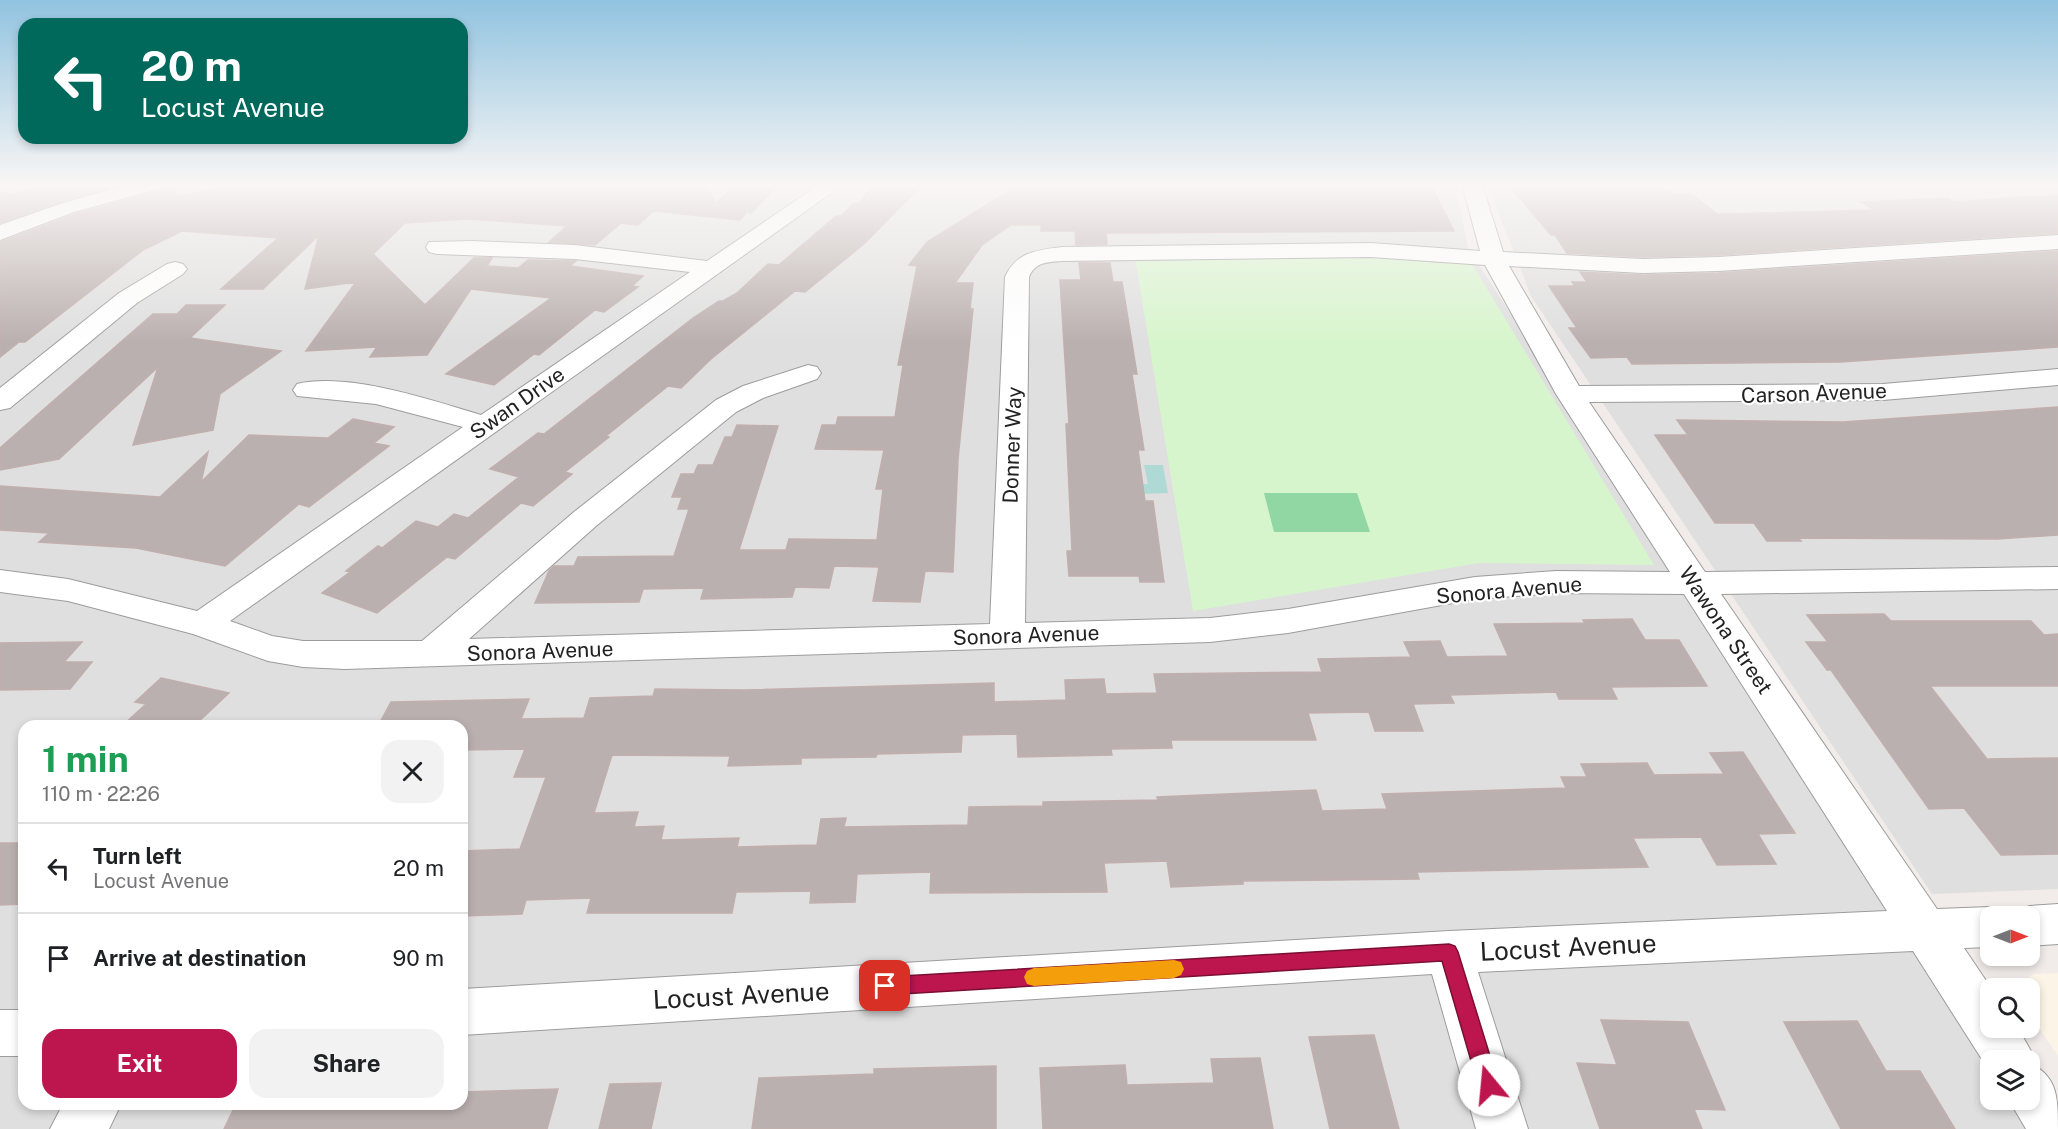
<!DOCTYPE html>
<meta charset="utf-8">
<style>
:root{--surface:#fff;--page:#f2f2f2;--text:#202124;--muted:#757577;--line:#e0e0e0;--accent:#bd164f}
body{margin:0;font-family:"Public Sans",sans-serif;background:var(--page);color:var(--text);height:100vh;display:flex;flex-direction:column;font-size:22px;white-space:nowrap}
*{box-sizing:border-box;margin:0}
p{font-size:20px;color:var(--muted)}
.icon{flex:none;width:33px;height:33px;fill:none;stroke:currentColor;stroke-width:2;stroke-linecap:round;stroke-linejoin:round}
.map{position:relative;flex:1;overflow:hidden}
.sheet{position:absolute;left:18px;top:720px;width:450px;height:390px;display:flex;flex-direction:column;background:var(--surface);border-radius:18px;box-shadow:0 3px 9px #0003}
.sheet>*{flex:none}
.guide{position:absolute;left:18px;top:18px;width:450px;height:126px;border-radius:18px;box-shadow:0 3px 9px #0003;background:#00695c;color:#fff;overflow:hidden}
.needle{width:39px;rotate:90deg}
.fabs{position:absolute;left:1980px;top:906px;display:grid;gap:12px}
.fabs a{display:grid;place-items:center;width:60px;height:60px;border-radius:12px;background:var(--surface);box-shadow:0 3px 9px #0003;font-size:30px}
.pin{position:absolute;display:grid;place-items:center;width:51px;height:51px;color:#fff;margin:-26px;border-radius:12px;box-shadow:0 3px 9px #0006}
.me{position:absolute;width:66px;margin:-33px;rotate:343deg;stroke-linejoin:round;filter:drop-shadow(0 0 4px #0008)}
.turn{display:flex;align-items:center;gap:21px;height:126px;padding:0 24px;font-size:27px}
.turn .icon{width:78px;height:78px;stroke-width:2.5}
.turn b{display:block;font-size:42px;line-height:51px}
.round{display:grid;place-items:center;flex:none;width:63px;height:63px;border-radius:18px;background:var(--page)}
.overview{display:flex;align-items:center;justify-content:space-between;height:102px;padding:0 24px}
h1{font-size:36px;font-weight:700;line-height:45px;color:#1e9e55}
.cta{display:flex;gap:12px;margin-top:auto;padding:12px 24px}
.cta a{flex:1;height:69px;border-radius:18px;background:var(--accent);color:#fff;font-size:24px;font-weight:700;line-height:69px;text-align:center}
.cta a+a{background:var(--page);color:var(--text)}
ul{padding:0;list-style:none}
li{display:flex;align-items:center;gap:18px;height:90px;padding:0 24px;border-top:2px solid var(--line)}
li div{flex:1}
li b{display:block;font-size:22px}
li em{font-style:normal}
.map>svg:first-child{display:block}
.residential{fill:#dfdfdf;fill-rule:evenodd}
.education{fill:#fcf5e7}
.park{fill:#d7f5cc}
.pitch{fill:#91d7a4}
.water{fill:#afd9d4}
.building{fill:#bab0af;stroke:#c1afad;stroke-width:1.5}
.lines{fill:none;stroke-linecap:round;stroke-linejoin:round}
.minor-casing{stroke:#9c9c9c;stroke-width:2}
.minor{fill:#fff;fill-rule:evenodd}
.route{fill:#bd164f;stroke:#7b0e33;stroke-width:1.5}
.slow{fill:#f59e0b}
.labels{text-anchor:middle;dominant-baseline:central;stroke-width:4.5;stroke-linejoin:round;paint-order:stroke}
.street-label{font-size:21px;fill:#222;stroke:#fff}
.near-street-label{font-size:26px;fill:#222;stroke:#fff}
</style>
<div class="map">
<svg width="2058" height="1129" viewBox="0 0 2058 1129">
<rect width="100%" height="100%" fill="#f1ece9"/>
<path class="residential" d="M0 184H1455L1468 248 1994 1060H1990V1100H2019L2038 1129H0ZM24 726H462V1104H24Z
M1487 184H2058V889L1932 894 1531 296Z"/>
<path class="education" d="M2058 973V1056L2030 1014V988H2022L2028 978 2034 974Z"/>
<path class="park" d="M1401 257 1472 264 1654 565 1479 563 1193 611 1135 258Z"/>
<path class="pitch" d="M1264 493H1357L1370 532H1274Z"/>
<path class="water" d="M1144 465H1163L1168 493 1139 494 1137 484H1148Z"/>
<path class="building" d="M43 184H123L0 223V192L13 194Z
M166 184H176V196L238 184H705L716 203 737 184H779L751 213 747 212 740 220 654 211 638 225 621 223 595 245 549 242 567 226 468 219 405 223 373 254 425 305 474 258H492L481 275 489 266 518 268 528 260 576 261 570 266 643 276 632 286 638 287 604 312 595 310 539 355 534 354 494 385 446 374 551 298 471 289 427 355 370 357 377 347 306 351 356 282 305 289 319 235 263 289H221L278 238 182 231 143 250 25 342H19L0 357V242L75 214 162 190Z
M873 184H923L865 243 805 292 795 291 711 359 681 388 668 386 606 436 609 437 565 472 572 474 533 506 521 503 455 559 447 557 377 613 322 593 350 572 346 571 378 546 382 548 416 521 438 527 454 514 468 518 519 477 490 469 538 433 544 434 693 318 719 301H723L737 293 768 264 779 265 836 216H841L854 203 859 204Z
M1020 184 1431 185 1454 231 1106 233 1107 244 1076 245 1075 231H1041V225H1011L982 245 955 283H973L970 309H973L958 459 953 572 925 571 920 602 873 601 879 567 834 566 829 588 795 587 792 597 701 599 704 588 643 589 639 602 535 603 549 571 554 566H574L578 557 674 556 689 509H678L682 497H672L681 474H694L698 465H713L725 437H732L737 425 778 426 739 550H786L789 539 877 540 883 489H876L884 450 815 449 822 425H836L838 417H895L903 365H898L917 266 909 265 927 242Z
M1508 184H1653L1676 194 1691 193 1717 214 1875 210 1861 202 1948 198 1954 202 2058 195V233L1718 255 1643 257 1567 253 1555 235H1551Z
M2058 251V347L1840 362 1632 364 1627 357 1591 358 1569 328H1577L1549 286H1575L1572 282H1587L1580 272 1643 275 1718 273Z
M1079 263H1110L1113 282H1122L1137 374H1132L1144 450H1138L1145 501H1153L1164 582H1140L1139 576H1069L1067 551H1072L1066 424H1069L1060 280H1081Z
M186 305H225L190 338 281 351 220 394 213 430 133 445 158 367 59 459 0 470V448L44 409 153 314H177Z
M2058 407V535L1997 539 1798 538 1801 541H1767L1754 523H1715L1655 435H1688L1677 420 1843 422Z
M353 419 394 427 374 443 389 446 309 507 299 504 225 566 136 548 39 542 49 533 0 530V486L160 497 208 452 201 482 249 435 328 438Z
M1884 614 1891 621H2031L2044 635 2058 634V686H1930L1987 759 2058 758V854L2001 855 1964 808 1929 809 1831 670H1827L1806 642H1828L1807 615Z
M1632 619 1645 640H1679L1707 686 1611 687 1617 699H1559L1556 692 1450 695 1454 703 1413 704 1423 731H1375L1369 712 1308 713 1316 740H1171L1172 748 1111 749 1112 755 1018 757 1017 734 962 735 961 752 877 754 876 757 801 758V764L728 766 730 756 612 755 594 813 638 812 634 827 664 826 661 840 739 838 737 847 817 845 821 819 846 818 844 827 968 825 969 807 1043 806V802L1158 800 1157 797 1316 790 1322 811 1387 809 1382 794 1566 788 1561 777H1587L1581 764 1647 763 1654 775 1724 774 1710 753 1743 752 1795 833 1758 834 1776 864 1717 865 1701 837 1633 838 1648 867 1417 872 1419 879 1243 881V884L1171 887 1167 861 1104 863 1107 892 930 893 931 872 857 874 855 902 810 903 811 891 736 892 732 913H587L591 898 526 900 522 914 462 916V851L520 849 546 777H514L525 749 462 750V726H378L391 702 529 699 521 719 584 718 590 698 653 696 655 689 744 690 994 683V702L1066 700 1065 680 1104 679 1106 694 1157 693 1154 674 1322 672 1318 659 1411 657 1404 642 1440 641 1447 657 1508 656 1494 624 1585 623 1583 620Z
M82 642 64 662H92L70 689 0 690V643Z
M161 678 229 693 194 726H122L146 704 135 702Z
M0 843H24V904L0 905Z
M1601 1020 1688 1022 1725 1110 1694 1109 1702 1129H1600L1577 1063 1617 1065Z
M1857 1021 1886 1071H1920L1955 1129H1841L1784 1022Z
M1374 1035 1399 1129H1330L1309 1037Z
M1260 1058 1273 1129H1043L1040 1068 1125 1065 1127 1085 1214 1083 1211 1059Z
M996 1066V1129H752L759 1078 874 1074V1069Z
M661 1083 651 1129H599L610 1084Z
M558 1089 547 1129H224L236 1104H462V1092Z"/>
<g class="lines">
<g class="minor-casing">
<path id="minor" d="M131 184H164L161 188 74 212 0 240V225L60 204Z
M820 184H844L230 621 272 636 303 641H422L574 512 716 400 743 386 808 365 817 367 821 373 817 379 763 398 736 412 596 526 469 639 990 624 1005 277C1016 252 1037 250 1062 247L1371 243 1480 251 1462 184H1482L1503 252 1643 259 1718 257 2058 235V249L1718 271 1643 273 1509 266 1579 386 1883 384 2058 369V385L1883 400 1589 402 1705 572 2058 567V589L1721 594 1937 909 1990 907 2006 913 2008 916H1990V947L1964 948 1991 988 1990 1028H2018L2036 1060 2033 1065C2058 1078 2058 1100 2058 1129H2026L2009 1100H2030V1060H1990V1072L1913 951 1478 972 1528 1129H1476L1432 974 462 1035V989L1449 931 1887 911 1684 594 1556 593 1475 599 1288 633 1210 642 345 669 303 667 268 661 193 634 68 601 0 592V570L68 579 197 611 463 427 376 404 297 396 293 390 297 384C348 372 431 400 481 415L690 272 575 259 437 254 429 252 426 247 429 242 472 241 575 245 707 261ZM1371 257 1485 265 1556 394 1670 572 1556 571 1475 577 1288 609 1210 618 1025 623 1029 277C1035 262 1048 262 1062 261Z
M175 262 183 264 187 269 183 274 137 303 10 408 0 410V388L119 293 167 264Z
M2058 904V944L2030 946V916H2012L2014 912 2030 906Z
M0 1010H24V1056H0Z
M63 1104H121L109 1129H50Z"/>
</g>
<use href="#minor" class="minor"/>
</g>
<linearGradient id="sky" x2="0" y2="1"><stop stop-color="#91c3e0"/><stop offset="0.54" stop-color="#f9f6f5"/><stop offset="1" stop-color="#f9f6f5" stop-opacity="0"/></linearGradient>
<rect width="2058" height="342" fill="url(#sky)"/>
<path class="route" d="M1449 944 1455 946 1458 952 1499 1085 1496 1092 1489 1095 1481 1092 1478 1085 1442 961 885 995 878 993 875 986 878 980 885 977Z"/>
<path class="slow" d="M1174 960 1181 962 1184 969 1181 975 1174 978 1034 986 1027 984 1024 977 1027 971 1034 968Z"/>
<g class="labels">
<g class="street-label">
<text transform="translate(1814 393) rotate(-2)">Carson Avenue</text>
<text transform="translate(517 403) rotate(-35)">Swan Drive</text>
<text transform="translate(1012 445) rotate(-88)">Donner Way</text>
<text transform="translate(1509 590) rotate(-5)">Sonora Avenue</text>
<text transform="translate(1726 630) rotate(56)">Wawona Street</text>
<text transform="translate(1026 635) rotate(-2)">Sonora Avenue</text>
<text transform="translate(540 651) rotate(-2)">Sonora Avenue</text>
</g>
<g class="near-street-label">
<text transform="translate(1568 947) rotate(-3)">Locust Avenue</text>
<text transform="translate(741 995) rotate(-3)">Locust Avenue</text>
</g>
</g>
</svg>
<div class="fabs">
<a><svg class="needle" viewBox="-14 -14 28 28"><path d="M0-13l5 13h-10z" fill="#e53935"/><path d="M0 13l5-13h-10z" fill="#757577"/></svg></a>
<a><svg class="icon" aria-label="search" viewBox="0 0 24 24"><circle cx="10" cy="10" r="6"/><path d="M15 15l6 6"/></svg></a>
<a><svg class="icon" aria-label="layers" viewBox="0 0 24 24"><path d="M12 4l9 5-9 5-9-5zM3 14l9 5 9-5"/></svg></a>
</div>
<div class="pin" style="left:885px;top:986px;background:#d93025"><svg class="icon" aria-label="arrive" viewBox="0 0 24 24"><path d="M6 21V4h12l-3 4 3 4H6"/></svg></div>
<svg class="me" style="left:1489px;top:1085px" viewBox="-20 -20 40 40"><circle r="19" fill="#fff"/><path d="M0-13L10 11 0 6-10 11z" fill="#bd164f"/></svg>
<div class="guide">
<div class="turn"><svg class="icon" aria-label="left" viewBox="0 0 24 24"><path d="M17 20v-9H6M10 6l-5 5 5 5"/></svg><div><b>20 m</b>Locust Avenue</div></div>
</div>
<section class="sheet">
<div class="overview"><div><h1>1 min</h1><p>110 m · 22:26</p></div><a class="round"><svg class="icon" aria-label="close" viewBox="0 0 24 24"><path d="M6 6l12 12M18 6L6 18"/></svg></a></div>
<ul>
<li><svg class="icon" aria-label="left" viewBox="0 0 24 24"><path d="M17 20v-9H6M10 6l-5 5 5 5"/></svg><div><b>Turn left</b><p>Locust Avenue</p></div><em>20 m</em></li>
<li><svg class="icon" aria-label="arrive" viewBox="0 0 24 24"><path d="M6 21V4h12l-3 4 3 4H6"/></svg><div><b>Arrive at destination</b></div><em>90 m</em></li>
</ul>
<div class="cta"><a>Exit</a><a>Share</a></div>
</section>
</div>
